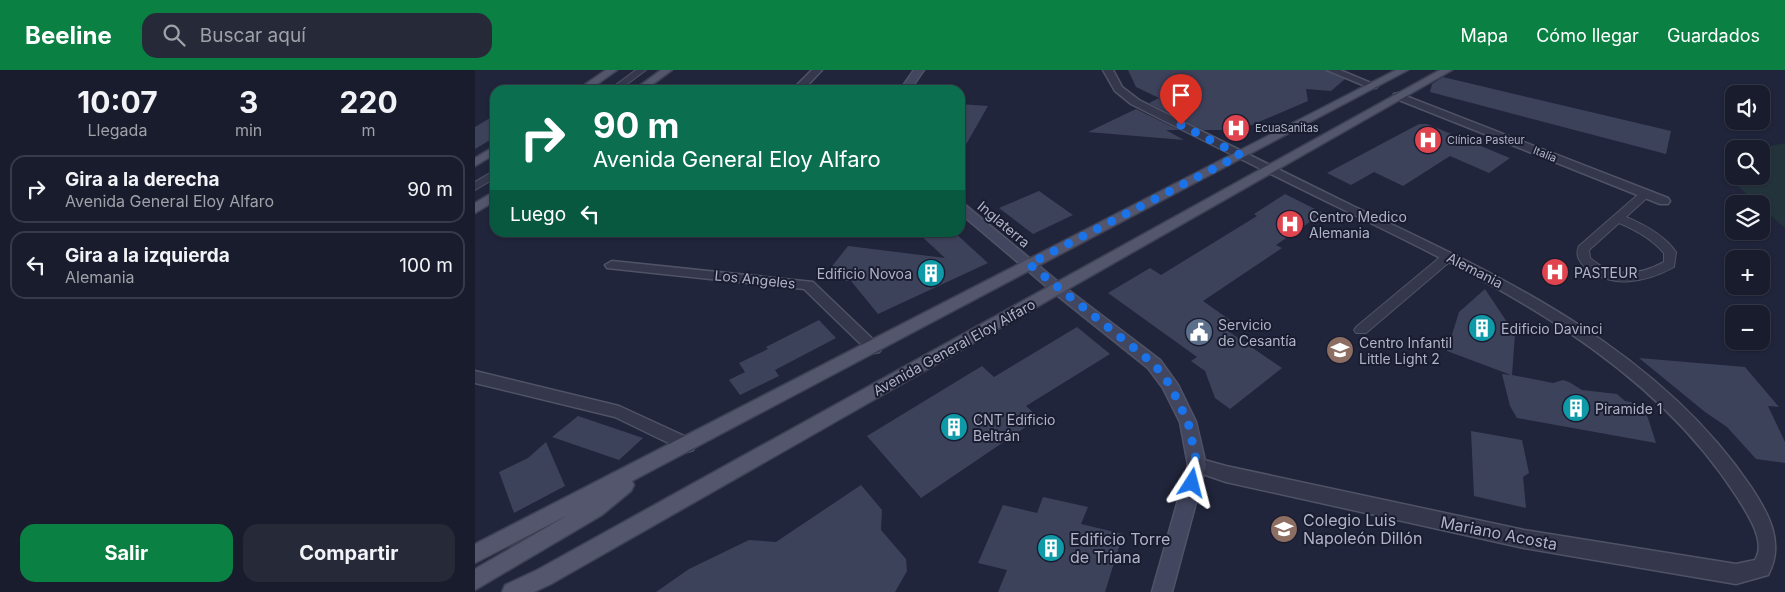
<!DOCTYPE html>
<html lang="es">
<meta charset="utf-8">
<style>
:root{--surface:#191c2c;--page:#262938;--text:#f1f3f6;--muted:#9fa1a9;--line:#373a48;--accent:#0b8043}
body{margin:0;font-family:Inter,sans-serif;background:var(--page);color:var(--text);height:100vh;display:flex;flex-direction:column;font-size:19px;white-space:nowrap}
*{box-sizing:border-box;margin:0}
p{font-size:16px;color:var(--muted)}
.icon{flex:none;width:28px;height:28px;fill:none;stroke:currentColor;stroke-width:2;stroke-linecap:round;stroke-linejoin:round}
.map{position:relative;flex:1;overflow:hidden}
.details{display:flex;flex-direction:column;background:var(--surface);width:475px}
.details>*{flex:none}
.banner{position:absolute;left:15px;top:15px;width:475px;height:152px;border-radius:15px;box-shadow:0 1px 4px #0004,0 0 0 1px var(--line);background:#0b6e4f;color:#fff;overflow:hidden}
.buttons{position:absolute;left:1250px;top:15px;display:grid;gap:10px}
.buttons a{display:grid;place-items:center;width:45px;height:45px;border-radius:10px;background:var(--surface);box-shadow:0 1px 4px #0004,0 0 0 1px var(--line);font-size:25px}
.pin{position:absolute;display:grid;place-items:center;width:42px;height:42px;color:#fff;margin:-51px -21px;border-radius:50% 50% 50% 0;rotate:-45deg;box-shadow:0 0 5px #0007}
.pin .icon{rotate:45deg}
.me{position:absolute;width:55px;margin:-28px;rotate:9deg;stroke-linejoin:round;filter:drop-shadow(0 0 4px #0008)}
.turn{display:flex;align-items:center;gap:18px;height:105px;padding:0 20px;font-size:22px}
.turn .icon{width:65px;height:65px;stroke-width:2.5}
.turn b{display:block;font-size:35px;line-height:42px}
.then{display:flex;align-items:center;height:48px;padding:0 20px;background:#0003;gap:10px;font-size:19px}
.eta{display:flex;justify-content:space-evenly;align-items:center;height:85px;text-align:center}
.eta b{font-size:30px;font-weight:700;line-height:35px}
.action{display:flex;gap:10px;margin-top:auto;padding:10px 20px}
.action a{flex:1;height:58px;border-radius:15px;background:var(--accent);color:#fff;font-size:20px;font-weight:700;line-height:58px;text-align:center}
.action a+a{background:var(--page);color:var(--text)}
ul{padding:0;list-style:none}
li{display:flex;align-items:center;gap:15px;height:68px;margin:0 10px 8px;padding:0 10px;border:2px solid var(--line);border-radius:15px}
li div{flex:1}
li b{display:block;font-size:19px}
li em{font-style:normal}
header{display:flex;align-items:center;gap:30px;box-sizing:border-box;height:70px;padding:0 25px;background:var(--accent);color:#fff}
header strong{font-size:24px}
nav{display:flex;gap:28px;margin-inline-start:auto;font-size:18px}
.search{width:350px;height:45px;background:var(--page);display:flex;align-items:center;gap:12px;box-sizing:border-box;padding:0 18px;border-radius:15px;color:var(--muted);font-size:19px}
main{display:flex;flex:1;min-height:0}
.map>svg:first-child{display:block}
.green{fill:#23333c}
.building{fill:#3d425b}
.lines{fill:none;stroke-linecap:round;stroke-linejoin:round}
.lane-casing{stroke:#505366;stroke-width:2}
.street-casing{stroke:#505366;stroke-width:3}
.secondary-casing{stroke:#505366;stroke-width:3}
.primary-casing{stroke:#3e4154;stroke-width:3}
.lane{fill:#35384c;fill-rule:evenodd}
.street{fill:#35384c;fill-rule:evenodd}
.secondary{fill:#43465f;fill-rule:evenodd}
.primary{fill:#53566c;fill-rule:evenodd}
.route{stroke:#1a73e8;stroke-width:9;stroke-dasharray:0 16.2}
.labels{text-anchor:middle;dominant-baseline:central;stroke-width:4;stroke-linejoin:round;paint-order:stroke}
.far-poi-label{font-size:11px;fill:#b0b3c7;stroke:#1a1d30;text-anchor:start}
.far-street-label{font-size:11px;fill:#b0b3c7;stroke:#1a1d30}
.poi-label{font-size:14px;fill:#b0b3c7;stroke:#1a1d30;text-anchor:start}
.street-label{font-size:14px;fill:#b0b3c7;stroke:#1a1d30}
.near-poi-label{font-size:16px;fill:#b0b3c7;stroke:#1a1d30;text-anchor:start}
.near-street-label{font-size:16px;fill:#b0b3c7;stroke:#1a1d30}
</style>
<header>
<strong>Beeline</strong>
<div class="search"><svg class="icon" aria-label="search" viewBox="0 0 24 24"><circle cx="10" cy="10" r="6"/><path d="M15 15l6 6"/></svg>Buscar aquí</div>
<nav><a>Mapa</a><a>Cómo llegar</a><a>Guardados</a></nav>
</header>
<main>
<section class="details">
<div class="eta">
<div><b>10:07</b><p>Llegada</p></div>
<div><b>3</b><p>min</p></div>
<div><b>220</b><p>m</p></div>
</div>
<ul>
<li><svg class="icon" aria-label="right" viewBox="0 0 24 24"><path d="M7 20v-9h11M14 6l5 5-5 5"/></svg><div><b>Gira a la derecha</b><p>Avenida General Eloy Alfaro</p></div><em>90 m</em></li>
<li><svg class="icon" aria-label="left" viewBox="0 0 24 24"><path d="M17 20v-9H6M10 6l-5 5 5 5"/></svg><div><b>Gira a la izquierda</b><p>Alemania</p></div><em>100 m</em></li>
</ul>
<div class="action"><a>Salir</a><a>Compartir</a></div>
</section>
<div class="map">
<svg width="1310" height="522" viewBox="0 0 1310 522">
<rect width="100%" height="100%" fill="#21253b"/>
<path class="green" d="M1310 73V158L1286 137V134H1283L1257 111 1258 93 1259 106H1286V79H1282Z"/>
<path class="building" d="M653 0H850L870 9 856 21 831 19 833 31 765 60H728L674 33 684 28 661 17Z
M968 7 1196 61 1191 84 955 22 957 14Z
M485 34 513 36 485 85Z
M661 39 704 60H691L709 70 613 62Z
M20 45V67L0 79V57Z
M944 54H952L1035 88 1014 103 975 86 928 116 899 102 876 115 852 103Z
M564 121 598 145 558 164 524 138Z
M810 124 848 143 801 175 807 178 728 231 762 255 753 261 807 298 755 339 740 328 730 301 716 291 722 287 633 223 675 198 686 205 782 146 779 144Z
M442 162H479L513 193 403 244 376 211H368L354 200 373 176 470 188Z
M1010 219 1040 264 1037 305 1078 313 1088 310 1094 312 1107 320 1142 324 1150 331 1161 333 1168 339 1173 348 1181 373 1042 348 1035 336 1027 304 1036 305 972 281 984 242Z
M344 250 361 268 300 300 304 306 265 325 254 310 270 302 264 293 293 279 291 277Z
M602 257 635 284 551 336 564 348 446 428 392 366 507 296 519 307Z
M1164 288 1270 297 1304 337 1293 336 1310 372V393L1281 389 1252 357 1230 342Z
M103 346 168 368 144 390 77 367Z
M996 361 1047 370 1054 403 1048 407 1051 438 999 426Z
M71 372 90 416 39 443 24 402 53 388Z
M386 415 407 440 406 460 431 489 432 501 420 522H181L214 499 274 470 301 472Z
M568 427 613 437 606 454 648 464 630 522H523L532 500 503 493 528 435 562 443Z"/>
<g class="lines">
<g class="lane-casing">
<path id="lane" d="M161 0H171L144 20H134Z
M20 100V108L0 120V112Z
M1170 121 1176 124 1174 126 1151 147C1170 155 1189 165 1201 182L1199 197C1172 212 1136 220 1110 197 1104 191 1100 185 1104 176L1166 122ZM1144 153C1161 160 1177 169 1189 183V192C1163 206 1138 208 1115 188L1114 180Z
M974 182 980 186 978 189 891 263H881L879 260 881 257 970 183Z"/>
</g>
<g class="street-casing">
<path id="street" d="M337 0H347L328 20H317Z
M628 0H638L647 17 664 30C736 66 808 102 880 137 1026 206 1183 279 1276 417 1294 444 1310 474 1293 505L1261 514 1049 478 751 412 716 400 713 395 716 390 722 388 751 396 1049 460 1261 494 1280 490C1292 472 1272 443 1262 427 1171 285 1012 210 865 138 795 104 726 69 656 34L640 21Z
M852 0H865L903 16 901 18H895Z
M923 23 1193 128 1195 131 1193 134H1185L919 28V24Z
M137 191 338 212 407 278 404 282 399 283 394 282 329 219 132 198 130 195Z
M0 301 144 336 218 370 221 375 218 380 212 382 140 347 0 313Z"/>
</g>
<g class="secondary-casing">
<path id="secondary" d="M439 0H449L435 20H425Z
M485 133 489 134 588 216 685 290 703 315 721 352 731 395 697 522H677L713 395 705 352 688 318 673 298 578 222 485 143Z"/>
</g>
<g class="primary-casing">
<path id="primary" d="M131 0H142L114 20H102Z
M186 0H197L170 20H159Z
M921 0H933L157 411 159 415 156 421 127 445 0 520V499L93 445 0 493V474Z
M965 0H977L76 514 59 522H27L30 515 62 500Z
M20 76V84L0 96V88Z
M20 121V131L0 143V133Z"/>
</g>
<use href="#lane" class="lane"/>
<use href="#street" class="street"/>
<use href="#secondary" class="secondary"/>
<use href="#primary" class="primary"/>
</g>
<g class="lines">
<path class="route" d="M706 55 765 85 554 194 679 294 695 315 713 352 722 394 717 413"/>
</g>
<defs>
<g id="hospital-disc" transform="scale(1.4375)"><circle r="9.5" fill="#e0444e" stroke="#1a1d30"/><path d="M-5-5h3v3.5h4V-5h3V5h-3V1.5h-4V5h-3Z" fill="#fff"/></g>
<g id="building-disc" transform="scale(1.4375)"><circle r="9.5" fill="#0f9aa8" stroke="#1a1d30"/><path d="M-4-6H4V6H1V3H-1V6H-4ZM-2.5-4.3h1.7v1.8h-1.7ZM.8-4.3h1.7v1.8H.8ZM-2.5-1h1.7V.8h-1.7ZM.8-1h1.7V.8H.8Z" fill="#fff"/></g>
<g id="civic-disc" transform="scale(1.4375)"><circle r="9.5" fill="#5c6f8a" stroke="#1a1d30"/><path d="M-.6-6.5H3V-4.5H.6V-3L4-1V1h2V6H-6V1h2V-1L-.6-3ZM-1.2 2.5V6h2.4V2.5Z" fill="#fff"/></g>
<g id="school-disc" transform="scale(1.4375)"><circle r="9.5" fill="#8d6e63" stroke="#1a1d30"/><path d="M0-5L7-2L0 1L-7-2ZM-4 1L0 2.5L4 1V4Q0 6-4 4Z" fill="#fff"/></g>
<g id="university-disc" transform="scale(1.4375)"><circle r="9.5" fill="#8d6e63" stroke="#1a1d30"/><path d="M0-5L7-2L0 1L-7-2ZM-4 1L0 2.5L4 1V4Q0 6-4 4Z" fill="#fff"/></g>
</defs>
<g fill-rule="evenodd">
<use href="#hospital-disc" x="761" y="58"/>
<use href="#hospital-disc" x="953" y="70"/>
<use href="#hospital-disc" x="815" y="154"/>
<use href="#hospital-disc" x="1080" y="202"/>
<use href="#building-disc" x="456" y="203"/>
<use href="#building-disc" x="1007" y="258"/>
<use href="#civic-disc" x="724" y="262"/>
<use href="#school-disc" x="865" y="280"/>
<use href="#building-disc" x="1101" y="338"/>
<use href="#building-disc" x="479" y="357"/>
<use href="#university-disc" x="809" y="459"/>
<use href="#building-disc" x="576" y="478"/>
</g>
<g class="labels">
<g class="far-poi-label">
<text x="780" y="58">EcuaSanitas</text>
<text x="972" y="70">Clínica Pasteur</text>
</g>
<g class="far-street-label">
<text transform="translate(1070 84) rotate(22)">Italia</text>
</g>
<g class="poi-label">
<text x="834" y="146">Centro Medico<tspan x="834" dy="16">Alemania</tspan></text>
<text x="1099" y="202">PASTEUR</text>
<text x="437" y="203" text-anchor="end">Edificio Novoa</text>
<text x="743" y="254">Servicio<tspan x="743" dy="16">de Cesantía</tspan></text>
<text x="1026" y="258">Edificio Davinci</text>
<text x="884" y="272">Centro Infantil<tspan x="884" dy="16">Little Light 2</tspan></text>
<text x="1120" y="338">Piramide 1</text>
<text x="498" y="349">CNT Edificio<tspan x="498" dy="16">Beltrán</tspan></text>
</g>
<g class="street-label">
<text transform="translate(529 154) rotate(40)">Inglaterra</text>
<text transform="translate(1000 200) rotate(27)">Alemania</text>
<text transform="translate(280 209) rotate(6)">Los Angeles</text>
<text transform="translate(479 277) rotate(-29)">Avenida General Eloy Alfaro</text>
</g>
<g class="near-poi-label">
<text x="828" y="450">Colegio Luis<tspan x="828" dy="18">Napoleón Dillón</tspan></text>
<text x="595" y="469">Edificio Torre<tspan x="595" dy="18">de Triana</tspan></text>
</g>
<g class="near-street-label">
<text transform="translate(1024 463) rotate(11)">Mariano Acosta</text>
</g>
</g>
</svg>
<div class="buttons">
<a><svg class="icon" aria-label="sound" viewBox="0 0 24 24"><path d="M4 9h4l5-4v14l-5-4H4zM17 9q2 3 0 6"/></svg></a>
<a><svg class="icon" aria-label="search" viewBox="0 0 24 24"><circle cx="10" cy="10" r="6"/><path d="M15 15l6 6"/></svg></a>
<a><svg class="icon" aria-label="layers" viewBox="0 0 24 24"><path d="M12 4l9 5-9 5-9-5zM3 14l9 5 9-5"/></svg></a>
<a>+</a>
<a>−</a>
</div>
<div class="pin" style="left:706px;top:55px;background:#d93025"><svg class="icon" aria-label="arrive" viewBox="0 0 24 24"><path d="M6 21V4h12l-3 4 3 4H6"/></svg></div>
<svg class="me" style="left:717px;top:413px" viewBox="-20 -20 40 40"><path d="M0-17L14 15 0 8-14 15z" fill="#1a73e8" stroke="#fff" stroke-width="4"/></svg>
<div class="banner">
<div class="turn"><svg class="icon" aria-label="right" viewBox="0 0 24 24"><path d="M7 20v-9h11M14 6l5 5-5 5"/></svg><div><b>90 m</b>Avenida General Eloy Alfaro</div></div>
<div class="then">Luego<svg class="icon" aria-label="left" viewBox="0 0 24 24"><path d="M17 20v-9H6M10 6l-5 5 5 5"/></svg></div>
</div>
</div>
</main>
